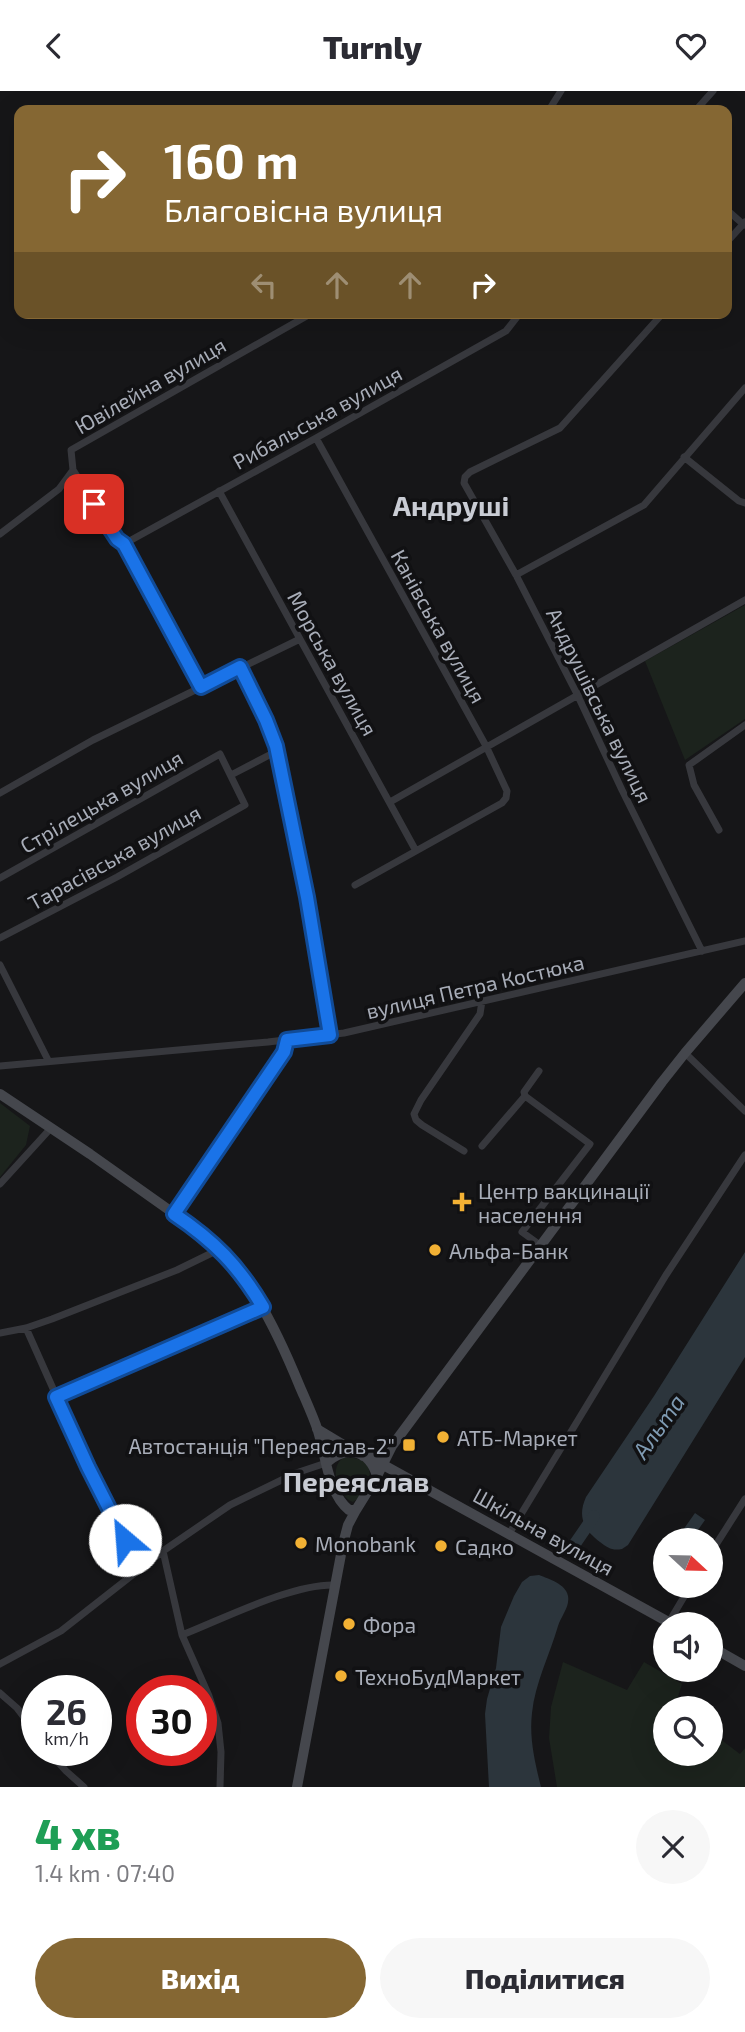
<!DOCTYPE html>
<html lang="uk">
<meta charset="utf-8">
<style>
:root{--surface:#fff;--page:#f7f7f7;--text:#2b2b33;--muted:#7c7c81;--accent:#856733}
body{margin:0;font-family:"Exo 2",sans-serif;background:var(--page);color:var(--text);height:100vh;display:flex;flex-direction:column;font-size:26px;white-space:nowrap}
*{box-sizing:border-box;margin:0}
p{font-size:23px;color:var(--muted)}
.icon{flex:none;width:38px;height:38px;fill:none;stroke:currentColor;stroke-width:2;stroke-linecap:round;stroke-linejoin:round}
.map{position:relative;height:1696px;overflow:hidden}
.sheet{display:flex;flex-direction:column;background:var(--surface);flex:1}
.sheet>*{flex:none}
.guide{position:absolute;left:14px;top:14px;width:718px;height:214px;border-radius:14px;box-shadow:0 7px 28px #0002;background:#856733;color:#fff;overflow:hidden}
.needle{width:46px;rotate:112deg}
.tools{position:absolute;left:653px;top:1437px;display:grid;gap:14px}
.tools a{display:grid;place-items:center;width:70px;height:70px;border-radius:50%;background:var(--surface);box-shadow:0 7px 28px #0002;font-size:35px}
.speed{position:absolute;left:21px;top:1584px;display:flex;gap:14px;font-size:35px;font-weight:700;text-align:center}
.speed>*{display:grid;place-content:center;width:91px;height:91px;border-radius:50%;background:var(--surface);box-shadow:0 7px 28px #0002;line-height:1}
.speed small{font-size:18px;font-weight:400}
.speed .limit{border:10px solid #d22;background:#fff;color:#111}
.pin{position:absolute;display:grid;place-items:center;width:60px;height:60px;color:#fff;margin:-30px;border-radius:14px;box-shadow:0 4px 10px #0006}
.me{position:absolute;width:77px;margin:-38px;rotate:333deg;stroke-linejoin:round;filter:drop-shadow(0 0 5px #0008)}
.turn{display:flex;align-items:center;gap:24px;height:147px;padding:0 35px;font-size:32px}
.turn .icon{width:91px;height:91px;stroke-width:2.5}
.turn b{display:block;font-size:49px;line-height:60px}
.lanes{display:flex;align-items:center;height:66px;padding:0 35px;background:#0003;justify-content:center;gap:35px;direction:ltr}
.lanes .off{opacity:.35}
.round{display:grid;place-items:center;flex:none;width:74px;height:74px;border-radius:37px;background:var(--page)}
.headline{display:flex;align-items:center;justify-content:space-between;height:119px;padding:0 35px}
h1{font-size:42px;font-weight:800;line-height:52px;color:#1e9e55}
.button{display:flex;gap:14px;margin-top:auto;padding:14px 35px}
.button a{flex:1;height:80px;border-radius:42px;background:var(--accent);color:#fff;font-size:28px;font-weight:800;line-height:80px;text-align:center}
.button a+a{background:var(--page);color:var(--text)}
header{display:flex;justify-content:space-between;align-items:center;height:91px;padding:0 35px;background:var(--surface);font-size:32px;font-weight:800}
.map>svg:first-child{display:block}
.green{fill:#1c231d}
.water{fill:#2c353c}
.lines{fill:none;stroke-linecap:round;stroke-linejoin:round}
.river{stroke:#2c353c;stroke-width:12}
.minor{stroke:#37383d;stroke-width:7}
.secondary{stroke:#45474d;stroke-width:10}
.route-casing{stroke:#114b97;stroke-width:18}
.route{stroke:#1a73e8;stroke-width:12}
.poi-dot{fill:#f2b134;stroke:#111113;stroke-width:2.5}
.labels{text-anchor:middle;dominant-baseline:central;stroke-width:7;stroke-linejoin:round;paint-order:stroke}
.street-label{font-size:21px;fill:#a8adb8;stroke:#111113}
.poi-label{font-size:21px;fill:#a8adb8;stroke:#111113;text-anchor:start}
.water-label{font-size:23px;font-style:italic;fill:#7f9bb3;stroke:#111113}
.district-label{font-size:28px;font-weight:bold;fill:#c9ccd4;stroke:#111113}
</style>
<header><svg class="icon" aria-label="back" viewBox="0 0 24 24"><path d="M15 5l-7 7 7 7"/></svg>Turnly<svg class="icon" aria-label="heart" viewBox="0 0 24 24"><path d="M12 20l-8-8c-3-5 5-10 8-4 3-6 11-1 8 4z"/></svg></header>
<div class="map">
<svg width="745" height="1696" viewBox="0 0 745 1696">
<rect width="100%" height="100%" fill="#161618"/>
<path class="green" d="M745 514V628L685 669 645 570Z
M0 1012 30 1035 26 1054 0 1086Z
M343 1367C379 1364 375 1396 353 1411 339 1407 328 1377 343 1367Z
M563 1571 627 1599 644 1571 682 1593 675 1615 678 1617H665V1662H710L711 1641 740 1663 745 1657V1696H557L549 1647 551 1616Z"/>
<path class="water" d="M745 1161V1266L628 1454 622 1458C612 1460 608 1457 600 1451 584 1439 577 1426 586 1406L654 1305Z
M695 1422 705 1429 691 1449H676Z
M539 1484C549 1488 566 1493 568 1505 570 1516 561 1525 558 1535 550 1563 535 1592 532 1622 529 1647 535 1672 541 1696H489L485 1623 487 1608 496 1577 501 1536 514 1505 522 1491 530 1485Z"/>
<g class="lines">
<path class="river" d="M570 1460 594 1425"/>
<path class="minor" d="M549 19 561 0
M696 19 713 0
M726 118 744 134
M726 152 745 131
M663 222 560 337 470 381 465 386 464 392 516 484 578 605 622 699 702 860
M316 347 486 655 507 700 506 707 502 712 355 794
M684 366 739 410 745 412
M73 379 117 448 124 453 201 596
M219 400 416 760
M0 443 59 398 73 379 71 359 312 222
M124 453 316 347 506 240 520 222
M516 484 644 414 745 297
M240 576 266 629 276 655 307 806 324 900 330 944
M231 684 277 660
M0 702 93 649 300 548
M390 711 745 509
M719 739 694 694 689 674 745 634
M0 787 220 663 245 714 117 786 0 847
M0 874 48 969
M685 962 745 1020
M0 975 268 951 344 942 745 850
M525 1005 590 1053 522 1141 540 1154
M482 1055 525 1005 524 1001 539 980
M464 1060 422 1034 416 1029 414 1023 421 1009 480 923 482 910
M0 1093 51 1037
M174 1123 284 961 287 949
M26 1237 88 1376 140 1477
M0 1242 26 1237 52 1228 177 1179 220 1158
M56 1305 263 1216
M509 1443 666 1184 745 1064
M163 1460 182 1544 209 1605 218 1632 221 1661 220 1696
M710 1463 745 1408
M669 1531 691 1494
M182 1544C223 1528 293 1492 336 1494
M0 1573 61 1540 163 1460 230 1414 296 1382 326 1372
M0 1602 17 1617 37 1643
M47 1659 66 1680 84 1696"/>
<path class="secondary" d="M0 1003 90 1063 193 1136C247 1176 275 1235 300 1296 306 1310 313 1325 318 1340 326 1366 328 1402 349 1419H356L377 1385C369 1358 346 1354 326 1372
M317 1338 352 1359
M363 1365 377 1363 392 1355
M378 1371 672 1533
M377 1385 392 1355 662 991 685 962 745 892
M710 1555 745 1575
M297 1696 343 1453 348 1434 356 1419"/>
</g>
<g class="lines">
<g class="route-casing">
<path id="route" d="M94 413 117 448 124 453 201 596 240 576 266 629 276 655 307 806 330 944 287 949 284 961 174 1123C214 1150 238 1174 263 1216L56 1306 88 1376 125 1449"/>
</g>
<use href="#route" class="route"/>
</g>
<g class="poi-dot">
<path d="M458.5 1100.5h7v7h7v7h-7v7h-7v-7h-7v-7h7z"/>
<circle cx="435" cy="1159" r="7"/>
<circle cx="443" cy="1346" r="7"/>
<rect x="402" y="1347" width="14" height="14" rx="3.5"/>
<circle cx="301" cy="1452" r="7"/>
<circle cx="441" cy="1455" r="7"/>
<circle cx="349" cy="1533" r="7"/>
<circle cx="341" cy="1585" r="7"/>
</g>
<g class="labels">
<g class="street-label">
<text transform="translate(150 294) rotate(-30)">Ювілейна вулиця</text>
<text transform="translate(317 326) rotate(-29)">Рибальська вулиця</text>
<text transform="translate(439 535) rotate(61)">Канівська вулиця</text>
<text transform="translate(333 572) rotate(61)">Морська вулиця</text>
<text transform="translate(600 614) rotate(64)">Андрушівська вулиця</text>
<text transform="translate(101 710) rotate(-30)">Стрілецька вулиця</text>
<text transform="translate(114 766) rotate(-29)">Тарасівська вулиця</text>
<text transform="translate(475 895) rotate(-13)">вулиця Петра Костюка</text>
<text transform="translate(544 1440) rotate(29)">Шкільна вулиця</text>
</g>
<g class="poi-label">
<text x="478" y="1099">Центр вакцинації<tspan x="478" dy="24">населення</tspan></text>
<text x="449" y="1159">Альфа-Банк</text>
<text x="457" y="1346">АТБ-Маркет</text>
<text x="395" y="1354" text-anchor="end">Автостанція "Переяслав-2"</text>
<text x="315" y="1452">Monobank</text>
<text x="455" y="1455">Садко</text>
<text x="363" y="1533">Фора</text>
<text x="355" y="1585">ТехноБудМаркет</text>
</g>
<g class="water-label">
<text transform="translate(658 1335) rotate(-55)">Альта</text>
</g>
<g class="district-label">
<text x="451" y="414">Андруші</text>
<text x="356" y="1390">Переяслав</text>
</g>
</g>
</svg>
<div class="tools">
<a><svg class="needle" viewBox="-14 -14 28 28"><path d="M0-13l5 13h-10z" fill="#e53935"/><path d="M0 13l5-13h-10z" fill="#7c7c81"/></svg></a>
<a><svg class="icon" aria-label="sound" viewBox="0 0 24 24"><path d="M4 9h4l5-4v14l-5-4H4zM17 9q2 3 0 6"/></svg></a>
<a><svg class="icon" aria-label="search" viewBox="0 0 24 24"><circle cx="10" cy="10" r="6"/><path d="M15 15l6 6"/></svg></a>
</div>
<div class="speed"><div>26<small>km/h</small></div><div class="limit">30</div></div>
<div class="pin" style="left:94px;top:413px;background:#d93025"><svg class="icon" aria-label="arrive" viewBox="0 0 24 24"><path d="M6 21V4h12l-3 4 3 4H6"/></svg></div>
<svg class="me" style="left:125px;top:1449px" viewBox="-20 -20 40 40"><circle r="19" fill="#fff"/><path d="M0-13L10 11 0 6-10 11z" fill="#1a73e8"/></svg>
<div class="guide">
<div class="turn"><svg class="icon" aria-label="right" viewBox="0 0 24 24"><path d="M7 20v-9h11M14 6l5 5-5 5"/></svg><div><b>160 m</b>Благовісна вулиця</div></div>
<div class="lanes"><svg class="icon off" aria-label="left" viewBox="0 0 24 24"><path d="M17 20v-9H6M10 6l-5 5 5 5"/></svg><svg class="icon off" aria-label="ahead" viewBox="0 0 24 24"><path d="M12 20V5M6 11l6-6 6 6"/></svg><svg class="icon off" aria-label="ahead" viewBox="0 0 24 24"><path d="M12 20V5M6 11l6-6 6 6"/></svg><svg class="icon" aria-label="right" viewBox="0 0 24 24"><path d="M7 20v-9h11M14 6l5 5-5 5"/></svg></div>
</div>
</div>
<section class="sheet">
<div class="headline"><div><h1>4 хв</h1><p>1.4 km · 07:40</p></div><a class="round"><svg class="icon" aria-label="close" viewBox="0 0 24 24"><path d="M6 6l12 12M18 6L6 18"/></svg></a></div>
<div class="button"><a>Вихід</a><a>Поділитися</a></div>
</section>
